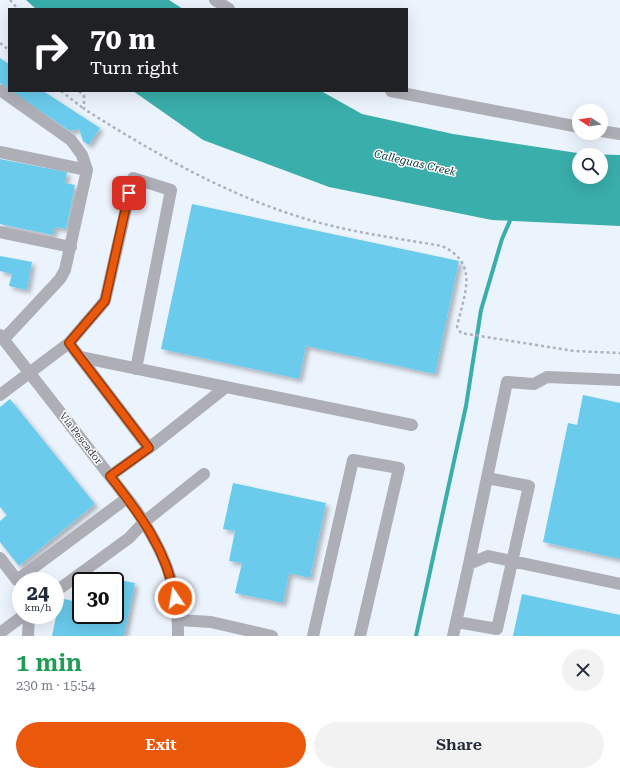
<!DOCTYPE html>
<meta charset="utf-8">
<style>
:root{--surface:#fff;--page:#f2f2f3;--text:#1f2937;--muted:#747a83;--accent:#ea580c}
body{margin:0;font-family:"Roboto Serif",serif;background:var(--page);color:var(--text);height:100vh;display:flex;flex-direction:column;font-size:15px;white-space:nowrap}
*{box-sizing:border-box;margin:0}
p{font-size:13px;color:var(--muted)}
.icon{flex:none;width:22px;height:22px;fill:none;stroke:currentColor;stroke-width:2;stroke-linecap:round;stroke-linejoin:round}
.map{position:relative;height:636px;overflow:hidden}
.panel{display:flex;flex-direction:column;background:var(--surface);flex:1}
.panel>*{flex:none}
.hud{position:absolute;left:8px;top:8px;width:400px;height:84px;border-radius:0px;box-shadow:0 4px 16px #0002;background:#202124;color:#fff;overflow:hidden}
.needle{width:26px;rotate:282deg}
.controls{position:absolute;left:572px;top:104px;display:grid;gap:8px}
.controls a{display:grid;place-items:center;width:36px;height:36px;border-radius:50%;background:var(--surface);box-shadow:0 4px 16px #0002;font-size:20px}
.speed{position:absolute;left:12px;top:572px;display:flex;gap:8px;font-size:20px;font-weight:700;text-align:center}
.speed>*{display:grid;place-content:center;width:52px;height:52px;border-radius:50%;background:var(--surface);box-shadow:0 4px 16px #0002;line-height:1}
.speed small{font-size:10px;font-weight:400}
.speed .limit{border:2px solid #111;border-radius:6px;background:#fff;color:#111}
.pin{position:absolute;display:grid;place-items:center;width:34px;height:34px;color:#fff;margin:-17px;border-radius:8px;box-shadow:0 2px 6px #0006}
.me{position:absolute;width:44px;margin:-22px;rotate:348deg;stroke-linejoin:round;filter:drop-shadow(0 0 3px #0008)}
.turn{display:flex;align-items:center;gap:14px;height:84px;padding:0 16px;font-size:18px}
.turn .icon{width:52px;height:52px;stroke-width:2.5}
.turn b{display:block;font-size:28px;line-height:34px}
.round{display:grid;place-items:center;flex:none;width:42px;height:42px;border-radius:21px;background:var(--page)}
.head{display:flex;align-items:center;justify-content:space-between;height:68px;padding:0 16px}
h1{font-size:24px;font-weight:600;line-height:30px;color:#1e9e55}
.action{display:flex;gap:8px;margin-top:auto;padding:8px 16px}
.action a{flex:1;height:46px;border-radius:24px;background:var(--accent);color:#fff;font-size:16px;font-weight:600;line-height:46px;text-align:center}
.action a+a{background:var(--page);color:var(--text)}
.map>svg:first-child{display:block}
.water{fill:#39aeab;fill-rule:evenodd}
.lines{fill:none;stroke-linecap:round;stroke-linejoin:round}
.stream{stroke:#39aeab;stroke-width:4}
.building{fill:#6acbec;filter:url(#shadow)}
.path{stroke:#acb3bc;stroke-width:2.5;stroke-dasharray:3 3;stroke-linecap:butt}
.minor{stroke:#adaeb6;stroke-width:12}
.route-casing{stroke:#983908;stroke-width:10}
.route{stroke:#ea580c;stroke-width:7}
.labels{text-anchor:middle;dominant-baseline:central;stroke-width:3;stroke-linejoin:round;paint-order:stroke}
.street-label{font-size:10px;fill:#2d3339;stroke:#fff}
.water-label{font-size:11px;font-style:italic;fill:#003836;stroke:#fff}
</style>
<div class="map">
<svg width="620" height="636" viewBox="0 0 620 636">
<defs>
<filter id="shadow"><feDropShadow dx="3.5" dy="3.5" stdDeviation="2" flood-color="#0004"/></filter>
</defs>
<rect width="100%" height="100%" fill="#ebf3fd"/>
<path class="water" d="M26 0H169L183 9H36Z
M133 91H321L362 114 453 134 584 154 620 155V226L492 220 329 187 203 140ZM579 155H601V177H579Z"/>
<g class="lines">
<path class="stream" d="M416 636 466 406 481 310 502 239 512 216"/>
</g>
<path class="building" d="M0 58 9 64V89L0 83Z
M11 91H43L100 128 89 145 83 141 79 129 70 131Z
M0 159 67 172 65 183 75 185 66 229 55 227 53 235 0 224Z
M192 204 459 261 435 374 306 346 299 379 161 349Z
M0 256 32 262 27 290 9 286 12 274 0 271Z
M583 395 620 403V559L543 542 568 423 577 425Z
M10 399 95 504 19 566 0 542V521L7 515 0 507V407Z
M233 483 326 503 310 578 289 573 283 603 235 593 242 563 229 561 235 531 223 529Z
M94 575 135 583 124 636H52L60 598 81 603V615H115V581H93Z
M522 594 620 615V636H513Z"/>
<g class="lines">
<path class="path" d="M10 0 18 9
M0 43 9 50
M61 91 84 109
M79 91 84 96V109C153 152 224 194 303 218 348 232 396 238 442 246 480 264 464 294 457 327L461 333 574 351 620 353"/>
<path class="minor" d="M215 0 229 9
M0 90 71 140 82 155 87 170 65 270 60 279 4 339
M391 91 579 127
M601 131 620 134
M0 152 87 170
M0 232 71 247
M0 335 134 507C163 549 179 585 178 636
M69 343 105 301 133 178 171 190 136 369
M80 357 412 425
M0 395 69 343 149 448 110 476
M149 448 226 387
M0 558 17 580 127 498
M469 564 507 382 534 384 547 377 620 380
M55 592 129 538 144 522 204 474
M178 620 211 622 272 636
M457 622 497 629 529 486 487 478
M0 633 24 615
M28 636 29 615
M313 636 353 460 399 468 360 636
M453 636 469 564 488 556 620 584"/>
</g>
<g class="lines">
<g class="route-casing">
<path id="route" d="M129 193 105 301 69 343 149 448 110 476C139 513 167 550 175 598"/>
</g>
<use href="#route" class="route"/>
</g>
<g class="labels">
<g class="street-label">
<text transform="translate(81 438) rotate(52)">Via Pescador</text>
</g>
<g class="water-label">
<text transform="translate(415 163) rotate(13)">Calleguas Creek</text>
</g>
</g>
</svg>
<div class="controls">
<a><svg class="needle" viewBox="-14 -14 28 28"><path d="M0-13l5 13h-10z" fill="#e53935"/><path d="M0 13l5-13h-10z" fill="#747a83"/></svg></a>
<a><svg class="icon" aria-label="search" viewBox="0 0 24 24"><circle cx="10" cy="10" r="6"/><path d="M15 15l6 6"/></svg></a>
</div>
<div class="speed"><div>24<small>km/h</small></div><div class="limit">30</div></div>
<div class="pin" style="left:129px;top:193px;background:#d93025"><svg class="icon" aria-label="arrive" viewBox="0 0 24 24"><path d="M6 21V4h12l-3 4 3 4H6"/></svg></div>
<svg class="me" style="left:175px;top:598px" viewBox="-20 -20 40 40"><circle r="17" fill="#ea580c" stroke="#fff" stroke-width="3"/><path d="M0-11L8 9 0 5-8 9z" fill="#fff"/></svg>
<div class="hud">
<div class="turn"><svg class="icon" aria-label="right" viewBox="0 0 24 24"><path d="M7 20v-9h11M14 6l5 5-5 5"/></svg><div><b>70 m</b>Turn right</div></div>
</div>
</div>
<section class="panel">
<div class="head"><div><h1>1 min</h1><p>230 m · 15:54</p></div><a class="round"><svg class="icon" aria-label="close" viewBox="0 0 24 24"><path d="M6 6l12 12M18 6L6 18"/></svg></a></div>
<div class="action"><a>Exit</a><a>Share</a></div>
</section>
